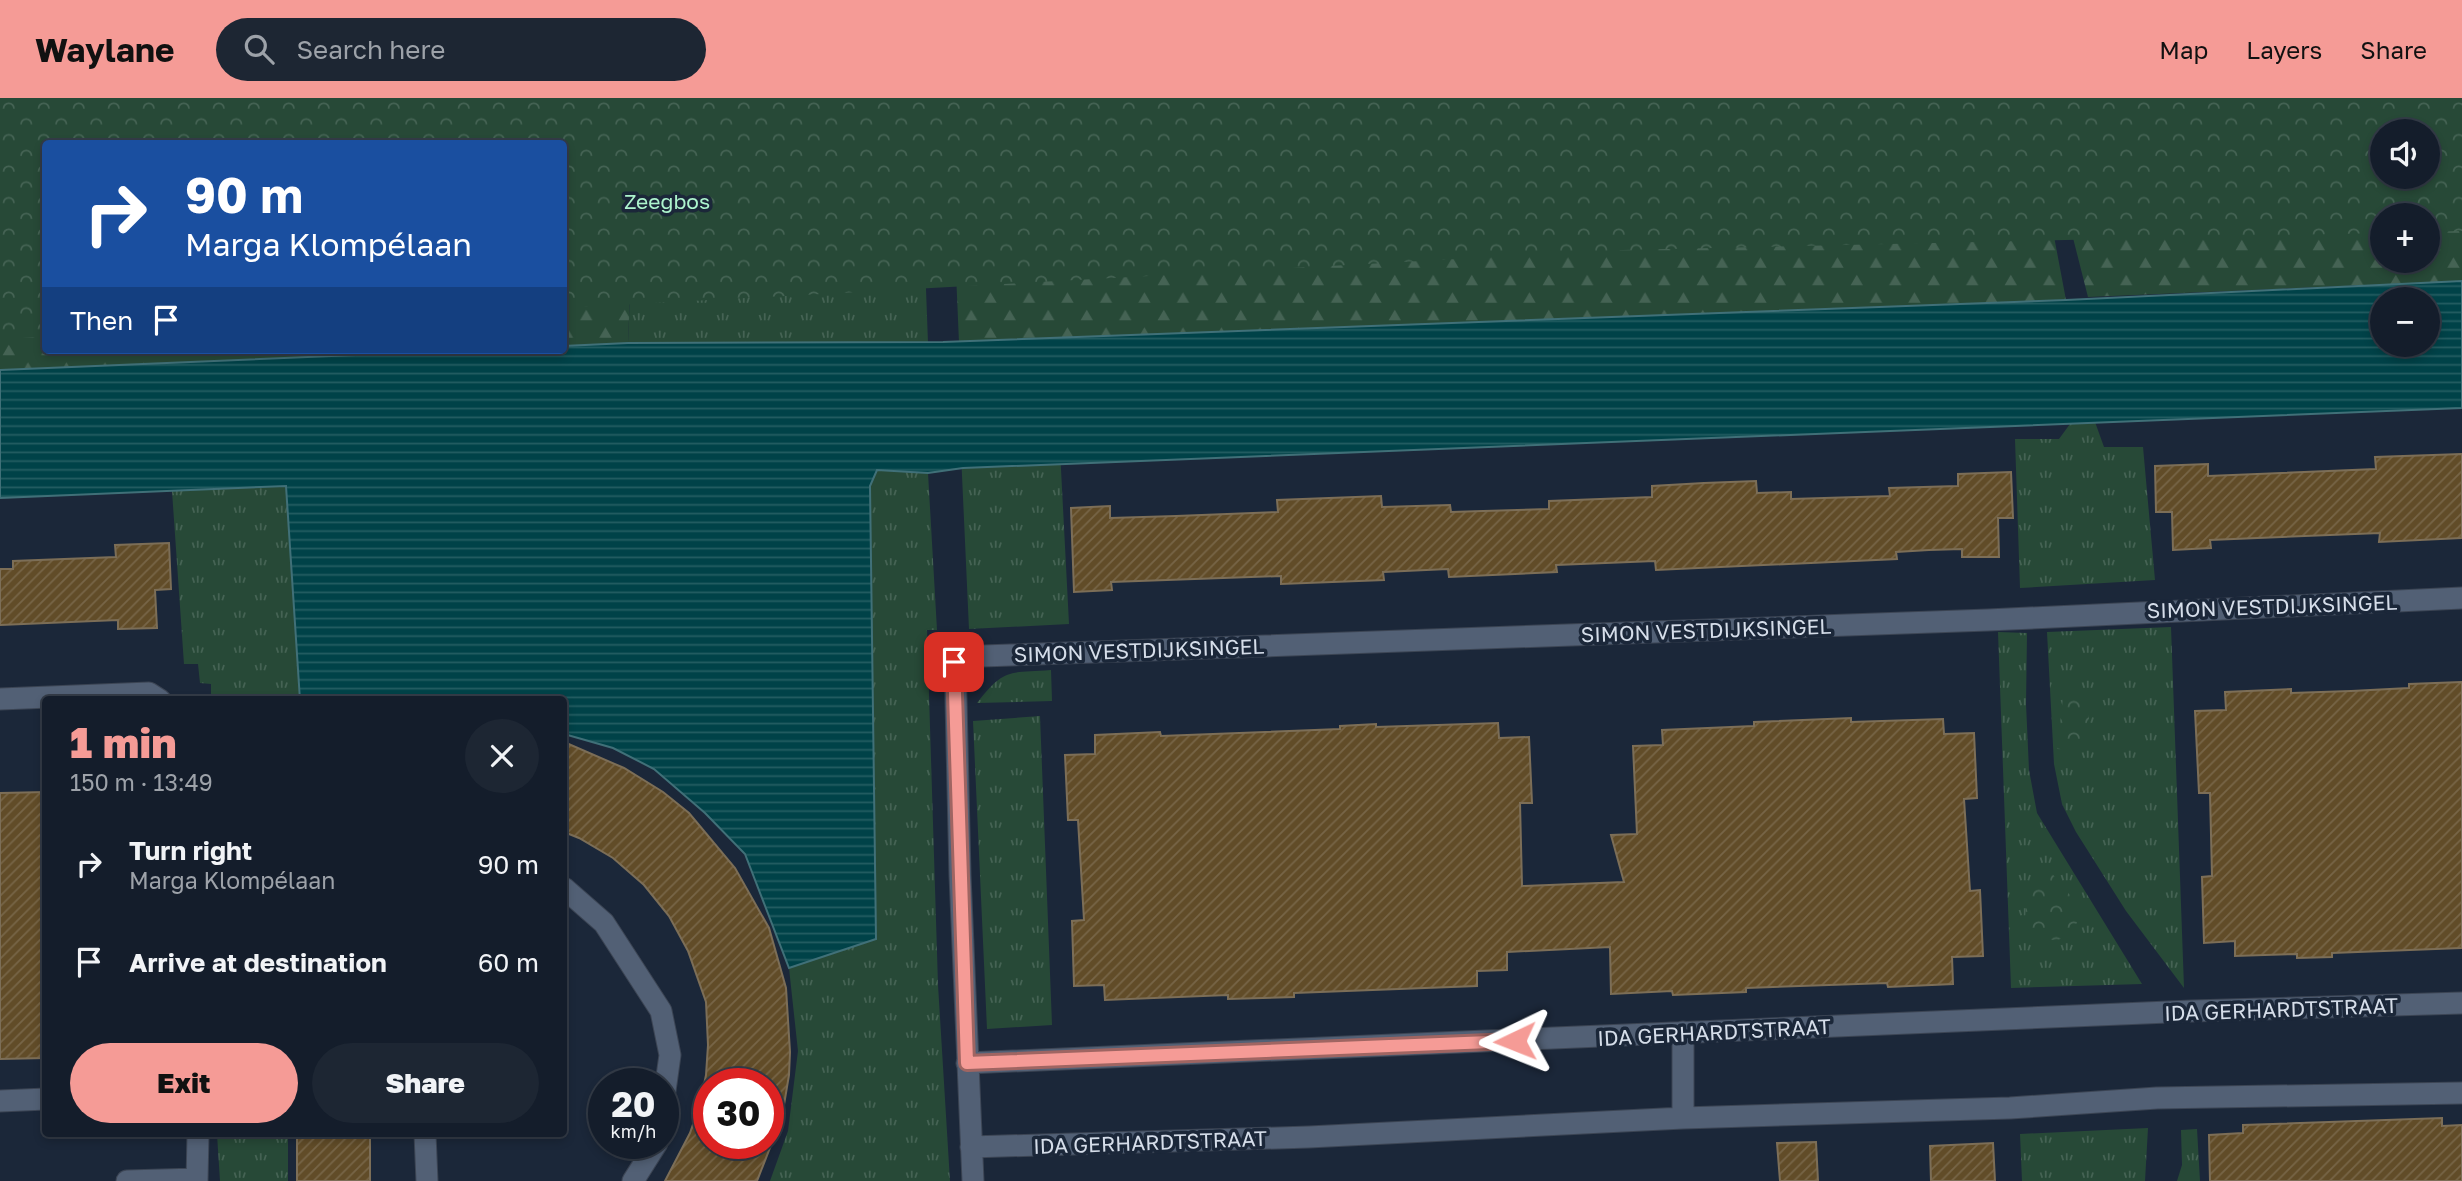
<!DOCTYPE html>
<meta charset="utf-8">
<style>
:root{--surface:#141d2b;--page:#1d2633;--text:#f1f3f6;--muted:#9da2a9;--line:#333b47;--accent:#f59b96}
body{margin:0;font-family:"Golos Text",sans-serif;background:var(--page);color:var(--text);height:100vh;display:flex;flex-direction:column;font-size:26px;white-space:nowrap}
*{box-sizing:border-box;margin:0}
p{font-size:23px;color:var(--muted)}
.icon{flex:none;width:38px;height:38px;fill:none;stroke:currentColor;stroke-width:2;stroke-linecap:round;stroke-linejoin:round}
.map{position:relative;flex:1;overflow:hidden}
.drawer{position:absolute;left:42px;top:598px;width:525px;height:441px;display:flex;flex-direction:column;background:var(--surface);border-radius:7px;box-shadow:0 4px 10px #0003,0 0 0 2px var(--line)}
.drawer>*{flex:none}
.top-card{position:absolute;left:42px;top:42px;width:525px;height:214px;border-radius:7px;box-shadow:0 4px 10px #0003,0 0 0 2px var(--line);background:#1a4fa0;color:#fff;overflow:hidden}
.fabs{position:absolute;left:2370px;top:21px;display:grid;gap:14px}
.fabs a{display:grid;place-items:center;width:70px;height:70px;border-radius:50%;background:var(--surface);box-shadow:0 4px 10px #0003,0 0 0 2px var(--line);font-size:35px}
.speed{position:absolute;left:588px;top:970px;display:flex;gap:14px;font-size:35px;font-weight:700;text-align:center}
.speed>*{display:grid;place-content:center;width:91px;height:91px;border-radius:50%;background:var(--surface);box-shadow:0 4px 10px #0003,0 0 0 2px var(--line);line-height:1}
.speed small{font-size:18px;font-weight:400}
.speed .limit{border:10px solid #d22;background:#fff;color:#111}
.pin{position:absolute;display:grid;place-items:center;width:60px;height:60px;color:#fff;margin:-30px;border-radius:14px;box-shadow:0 4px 10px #0006}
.me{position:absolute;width:77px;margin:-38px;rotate:268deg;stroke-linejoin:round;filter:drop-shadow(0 0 5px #0008)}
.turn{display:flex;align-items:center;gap:24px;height:147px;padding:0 28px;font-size:32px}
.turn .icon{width:91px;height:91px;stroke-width:2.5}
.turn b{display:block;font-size:49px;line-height:60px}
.then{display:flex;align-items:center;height:66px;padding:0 28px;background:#0003;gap:14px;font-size:26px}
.round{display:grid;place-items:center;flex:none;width:74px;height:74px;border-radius:37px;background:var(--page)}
.summary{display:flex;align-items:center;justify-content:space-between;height:119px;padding:0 28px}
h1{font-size:42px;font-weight:800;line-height:52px;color:var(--accent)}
.cta{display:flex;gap:14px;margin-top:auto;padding:14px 28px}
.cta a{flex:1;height:80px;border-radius:42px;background:var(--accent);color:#111;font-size:28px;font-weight:800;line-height:80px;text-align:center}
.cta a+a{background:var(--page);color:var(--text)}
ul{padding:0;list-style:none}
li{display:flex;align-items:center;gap:21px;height:98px;padding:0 28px}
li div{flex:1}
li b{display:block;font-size:26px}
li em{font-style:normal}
header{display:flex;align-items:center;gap:42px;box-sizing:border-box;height:98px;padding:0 35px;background:var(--accent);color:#111}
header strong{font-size:33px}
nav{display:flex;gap:38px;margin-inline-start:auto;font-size:24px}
.search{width:490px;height:63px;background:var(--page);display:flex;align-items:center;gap:18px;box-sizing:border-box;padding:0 24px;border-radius:38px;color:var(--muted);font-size:26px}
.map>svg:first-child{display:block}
.grass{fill:url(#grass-tufts)}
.forest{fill:url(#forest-firs);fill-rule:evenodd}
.park{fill:url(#park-crowns);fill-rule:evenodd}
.water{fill:url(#water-rules);stroke:#407078;stroke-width:2;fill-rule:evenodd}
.building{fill:url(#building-hatch);stroke:#7c6e57;stroke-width:2;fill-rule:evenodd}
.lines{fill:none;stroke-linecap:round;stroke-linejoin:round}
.minor-casing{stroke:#3c4554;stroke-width:23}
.minor{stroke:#526075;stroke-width:21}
.route-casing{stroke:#9f6562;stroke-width:18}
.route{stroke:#f59b96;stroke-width:12}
.labels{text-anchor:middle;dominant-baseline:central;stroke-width:7;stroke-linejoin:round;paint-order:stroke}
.park-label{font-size:21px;fill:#adf4cd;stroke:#1b2739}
.street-label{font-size:21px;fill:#d5dde9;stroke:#1b2739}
</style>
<header>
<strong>Waylane</strong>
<div class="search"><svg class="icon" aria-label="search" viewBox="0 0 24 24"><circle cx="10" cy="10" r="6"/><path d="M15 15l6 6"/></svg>Search here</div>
<nav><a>Map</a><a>Layers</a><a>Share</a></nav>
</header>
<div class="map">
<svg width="2462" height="1083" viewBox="0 0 2462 1083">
<defs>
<pattern id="grass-tufts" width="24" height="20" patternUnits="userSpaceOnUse" patternTransform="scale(1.75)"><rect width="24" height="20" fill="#274937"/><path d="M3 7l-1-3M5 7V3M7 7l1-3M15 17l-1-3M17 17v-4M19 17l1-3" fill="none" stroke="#456354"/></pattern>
<pattern id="forest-firs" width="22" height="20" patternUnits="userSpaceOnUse" patternTransform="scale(1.75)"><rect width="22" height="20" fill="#274937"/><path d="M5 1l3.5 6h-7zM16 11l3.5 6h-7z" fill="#456354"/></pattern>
<pattern id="park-crowns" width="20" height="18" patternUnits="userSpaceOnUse" patternTransform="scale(1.75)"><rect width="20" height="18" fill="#274937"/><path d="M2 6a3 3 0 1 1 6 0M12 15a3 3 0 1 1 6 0" fill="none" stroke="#456354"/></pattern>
<pattern id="water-rules" width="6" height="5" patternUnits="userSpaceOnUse" patternTransform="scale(1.75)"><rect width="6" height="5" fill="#004248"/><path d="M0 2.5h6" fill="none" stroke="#245d62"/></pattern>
<pattern id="building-hatch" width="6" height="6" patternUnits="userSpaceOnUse" patternTransform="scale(1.75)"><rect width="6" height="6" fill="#614c28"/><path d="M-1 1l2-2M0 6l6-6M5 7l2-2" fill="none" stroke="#776547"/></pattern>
</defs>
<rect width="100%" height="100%" fill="#1b2739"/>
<path class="grass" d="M0 0H494L922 84 928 245H628L633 120 564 46H139Z
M2095 324 2104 349H2143L2155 482 2020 490 2015 341H2059L2070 326Z
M1060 352 1069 526 969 531 961 355Z
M877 372 928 375 937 532H927L938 887 950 1083H770L788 1033 798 953 789 870 876 841 870 388Z
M287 388 300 602H211V586L200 585 198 566H184L172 393Z
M2171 529 2184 890 2126 813 2076 734 2062 706 2054 666 2047 534Z
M1998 534 2027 535 2026 606 2029 672 2037 715 2142 886 2011 890Z
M1051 572 1052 603 977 605C1004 570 1009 575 1051 572Z
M1040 618 1052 927 987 931 973 623Z
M2148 1030 2145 1083H2022L2020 1036Z
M2197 1031 2200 1083H2177L2182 1067 2181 1032Z
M217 1036H288V1083H220Z"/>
<path class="forest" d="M2462 7V183L2088 199 2071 132ZM2382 33H2427V79H2382ZM2382 117H2427V163H2382Z
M0 30 46 46V252H475L0 272Z
M952 82 2053 133 2066 202 959 244Z
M564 108 633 119 628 245 564 248Z"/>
<path class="park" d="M0 0H2462V133L2427 134V117H2382V135L1623 152 564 210V46H46L45 239 0 241ZM2382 33H2427V79H2382Z
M2073 594 2085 596 2089 620 2090 646 2075 652 2057 651 2063 600Z
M2050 773 2074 802 2079 821C2062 852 2047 845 2025 823L2027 796 2036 775Z"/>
<path class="water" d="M2462 183V310L963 370 928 375 877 372 870 388 876 841 789 870 745 756 705 715 654 671 613 650 564 636V602H300L286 388 0 400V272L475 252H564V248L628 245 943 244 2066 202ZM2382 201H2427V247H2382Z"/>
<path class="building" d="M2462 356V440L2379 444 2380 435 2210 442 2211 450 2173 452 2172 414H2156L2155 368 2208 366V378L2376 371 2375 359Z
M2011 374 2013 420H1998L1999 459H1962V451L1929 452 1896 454 1897 461 1656 472 1655 463 1556 467 1557 474 1449 479 1448 471 1383 474 1384 482 1281 486V478L1111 484 1112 492 1074 494 1071 410 1110 408V420L1176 418 1278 414 1277 402 1381 398 1382 409 1450 407 1451 414 1483 413 1549 411V403L1652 399V388L1704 385 1756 383 1757 395 1791 394V401L1890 398 1889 390 1958 388V376Z
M169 445 171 491 155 492 157 530 118 531V522L0 527V471H13V463L116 459 115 447Z
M2462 584V850L2332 855V859L2297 860V856L2235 858V843L2204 845 2202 779 2212 778 2210 695H2199L2195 613 2226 612 2225 594 2291 591V595L2351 593 2409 590V586Z
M1851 620V624L1943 621 1944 636 1974 635 1977 700 1964 701 1970 793 1980 792 1983 858 1952 859 1953 886 1888 889 1887 885 1746 890V894L1673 897 1672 893 1611 896 1610 849 1507 854V872L1477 873V888L1294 895V899L1228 901V897L1105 902 1104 887 1074 888 1072 823 1084 822 1078 722H1068L1065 657 1095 656V637L1160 634 1161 638 1340 631V628L1376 626V629L1498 625 1499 640 1529 639 1532 705H1520L1522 788 1624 784 1611 737 1637 736 1633 648 1663 647 1662 632 1754 628V624Z
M564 644 624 670 663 694 689 715 735 770 769 830 786 890 790 954 789 977 782 1019 757 1083H665L690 1035 700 1006 706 977 708 947 706 904 688 853 669 818 644 787 613 760 579 740 564 734ZM709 985H768V1045H709Z
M46 694V760H42L46 819V960L0 961V695Z
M2442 1020V1028L2462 1027V1083H2210L2209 1037 2243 1035V1027Z
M297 1036H370V1083H297Z
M1816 1044 1818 1083H1780L1777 1045Z
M1993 1045 1995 1083H1931L1930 1048Z"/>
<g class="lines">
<g class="minor-casing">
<path id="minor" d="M0 601 149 595 160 602
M564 790 604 825 661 913 670 957 663 1007
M1683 934V1020
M967 965 2192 913 2462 905
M0 1003 46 1001
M425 1036 427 1083
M971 1049 1309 1039 1683 1020 2010 1010 2157 1000 2462 995
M127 1083 197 1081
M197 1083 198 1036
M633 1083 657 1045
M973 1083 960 777 955 559 1988 522 2462 500"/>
</g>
<use href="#minor" class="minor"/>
</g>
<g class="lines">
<g class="route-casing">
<path id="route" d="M954 564 967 965 1515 943"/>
</g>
<use href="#route" class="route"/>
</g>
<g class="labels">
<g class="park-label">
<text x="667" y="103">Zeegbos</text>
</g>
<g class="street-label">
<text transform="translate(2272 508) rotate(-2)">SIMON VESTDIJKSINGEL</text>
<text transform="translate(1706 532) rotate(-2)">SIMON VESTDIJKSINGEL</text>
<text transform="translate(1139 552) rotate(-2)">SIMON VESTDIJKSINGEL</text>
<text transform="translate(2281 911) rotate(-2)">IDA GERHARDTSTRAAT</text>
<text transform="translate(1714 934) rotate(-3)">IDA GERHARDTSTRAAT</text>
<text transform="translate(1150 1044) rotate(-2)">IDA GERHARDTSTRAAT</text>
</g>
</g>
</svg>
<div class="fabs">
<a><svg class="icon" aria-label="sound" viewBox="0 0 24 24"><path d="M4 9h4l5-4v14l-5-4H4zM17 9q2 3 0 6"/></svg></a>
<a>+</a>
<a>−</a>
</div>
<div class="speed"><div>20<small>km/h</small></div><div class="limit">30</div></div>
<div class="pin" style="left:954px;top:564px;background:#d93025"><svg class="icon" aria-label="arrive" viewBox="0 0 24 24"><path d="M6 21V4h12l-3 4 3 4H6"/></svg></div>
<svg class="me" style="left:1515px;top:943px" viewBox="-20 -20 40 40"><path d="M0-17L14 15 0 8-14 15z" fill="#f59b96" stroke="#fff" stroke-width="4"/></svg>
<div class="top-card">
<div class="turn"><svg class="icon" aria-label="right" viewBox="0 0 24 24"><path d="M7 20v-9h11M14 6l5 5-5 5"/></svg><div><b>90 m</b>Marga Klompélaan</div></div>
<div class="then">Then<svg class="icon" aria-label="arrive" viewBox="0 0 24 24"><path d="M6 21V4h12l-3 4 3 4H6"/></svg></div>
</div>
<section class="drawer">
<div class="summary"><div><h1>1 min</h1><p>150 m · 13:49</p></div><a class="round"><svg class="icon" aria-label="close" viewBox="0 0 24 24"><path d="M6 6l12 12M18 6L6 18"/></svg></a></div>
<ul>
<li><svg class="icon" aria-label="right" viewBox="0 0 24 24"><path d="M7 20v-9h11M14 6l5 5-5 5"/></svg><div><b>Turn right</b><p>Marga Klompélaan</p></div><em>90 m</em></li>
<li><svg class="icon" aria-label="arrive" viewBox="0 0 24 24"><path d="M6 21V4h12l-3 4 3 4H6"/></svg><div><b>Arrive at destination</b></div><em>60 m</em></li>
</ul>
<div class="cta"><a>Exit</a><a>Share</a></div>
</section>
</div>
